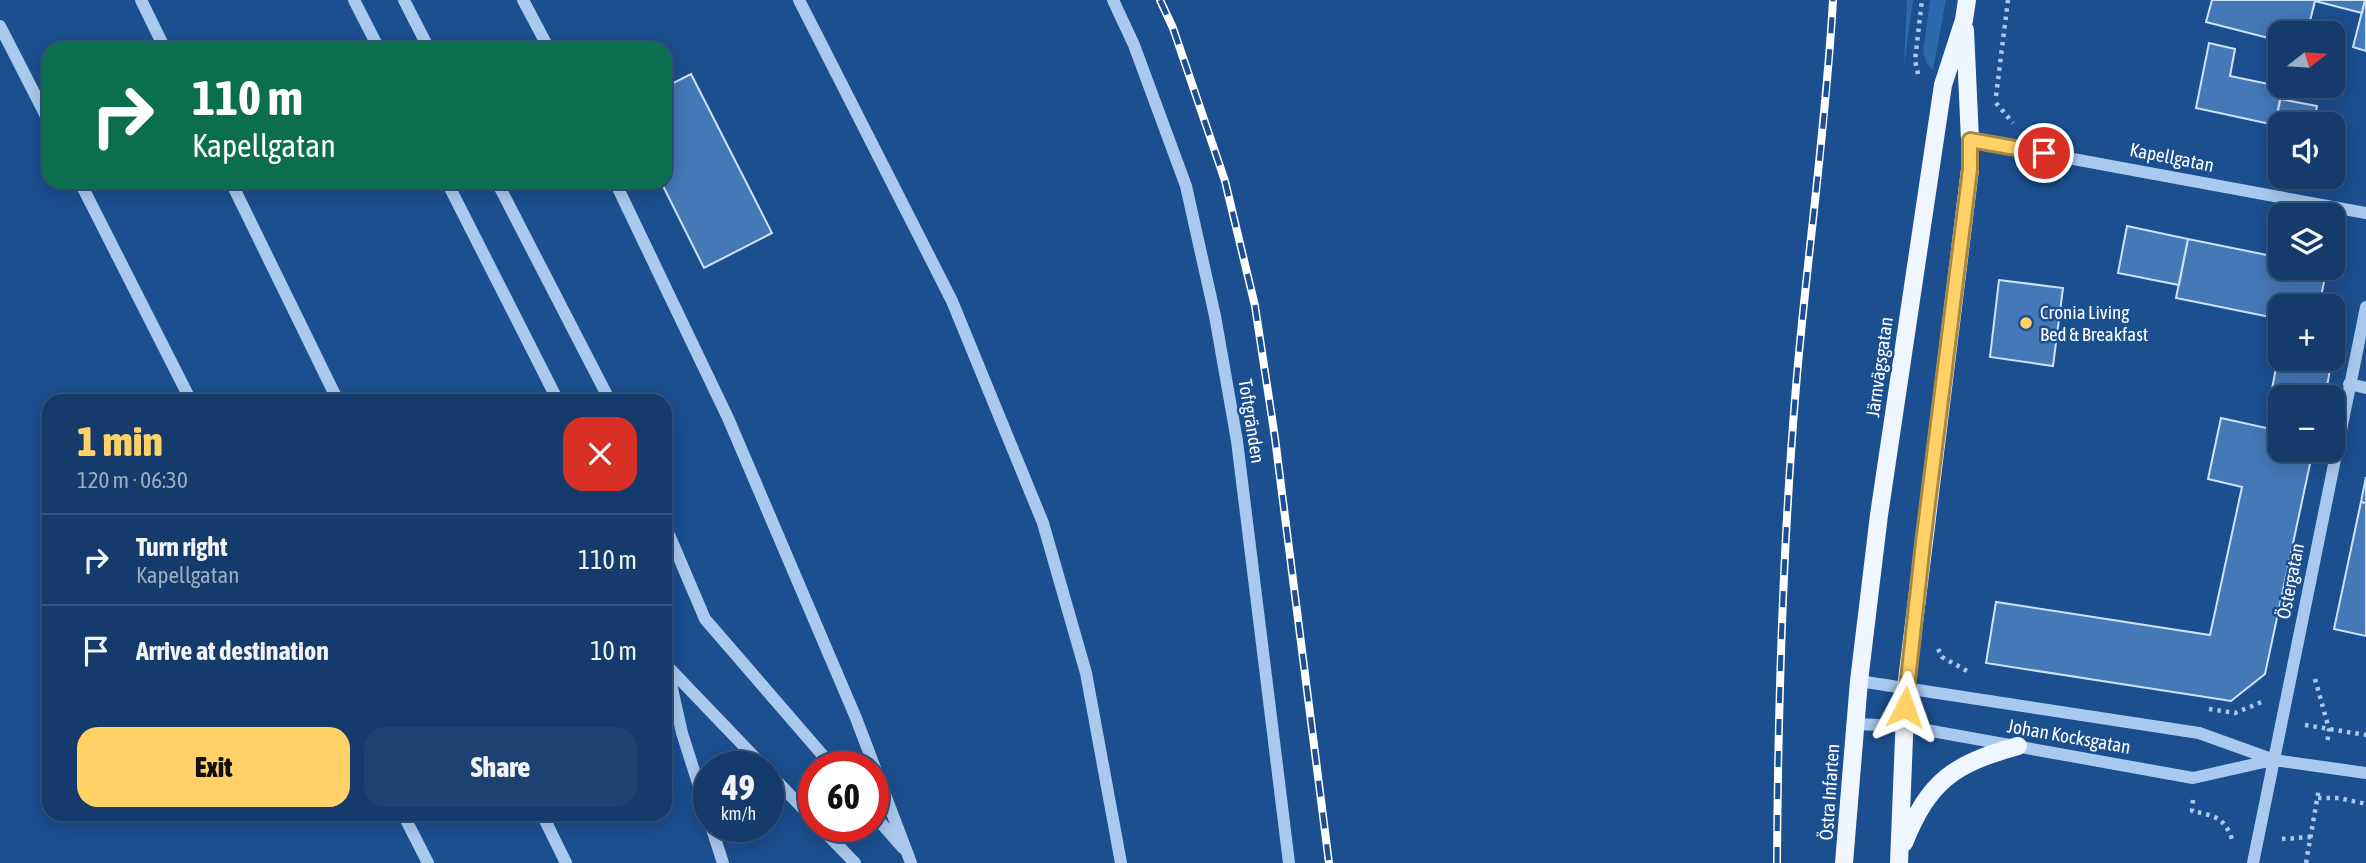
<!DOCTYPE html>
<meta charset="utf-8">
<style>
:root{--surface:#143b6b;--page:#1d4271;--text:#f1f3f6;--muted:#9dadc1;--line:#33557e;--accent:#ffd166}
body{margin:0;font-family:"Asap Condensed",sans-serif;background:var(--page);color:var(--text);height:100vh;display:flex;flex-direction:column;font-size:26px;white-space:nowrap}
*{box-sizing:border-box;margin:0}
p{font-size:23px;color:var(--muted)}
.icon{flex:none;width:38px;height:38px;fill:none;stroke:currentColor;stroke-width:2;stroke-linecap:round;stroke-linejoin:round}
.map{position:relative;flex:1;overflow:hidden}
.details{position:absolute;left:42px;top:394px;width:630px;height:427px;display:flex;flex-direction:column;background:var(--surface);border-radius:21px;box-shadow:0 4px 18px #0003,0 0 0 2px var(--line)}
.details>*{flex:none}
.guide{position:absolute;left:42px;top:42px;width:630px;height:147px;border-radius:21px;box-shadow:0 4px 18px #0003,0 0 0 2px var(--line);background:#0b6e4f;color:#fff;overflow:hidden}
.needle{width:46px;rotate:73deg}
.fabs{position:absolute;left:2268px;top:21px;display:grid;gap:14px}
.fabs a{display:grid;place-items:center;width:77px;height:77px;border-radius:14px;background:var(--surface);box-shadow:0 4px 18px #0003,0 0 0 2px var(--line);font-size:35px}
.speed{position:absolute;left:693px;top:751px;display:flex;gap:14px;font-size:35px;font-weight:700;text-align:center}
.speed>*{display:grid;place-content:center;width:91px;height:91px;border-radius:50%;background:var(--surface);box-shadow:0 4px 18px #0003,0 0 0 2px var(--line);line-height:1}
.speed small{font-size:18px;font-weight:400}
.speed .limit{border:10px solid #d22;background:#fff;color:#111}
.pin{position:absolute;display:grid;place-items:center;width:60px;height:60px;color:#fff;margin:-30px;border:4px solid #fff;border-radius:50%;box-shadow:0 2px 7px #0007}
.me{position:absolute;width:77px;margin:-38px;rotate:4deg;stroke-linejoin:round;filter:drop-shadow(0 0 5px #0008)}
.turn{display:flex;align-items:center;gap:24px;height:147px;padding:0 35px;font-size:32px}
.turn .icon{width:91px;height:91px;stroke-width:2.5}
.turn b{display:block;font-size:49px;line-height:60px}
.round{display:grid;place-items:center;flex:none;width:74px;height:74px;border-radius:21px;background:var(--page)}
.overview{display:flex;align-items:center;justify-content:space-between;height:119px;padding:0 35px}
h1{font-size:42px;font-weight:800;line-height:52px;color:var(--accent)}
.primary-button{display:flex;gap:14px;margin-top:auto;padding:14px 35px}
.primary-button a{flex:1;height:80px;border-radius:21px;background:var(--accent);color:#111;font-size:28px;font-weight:800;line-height:80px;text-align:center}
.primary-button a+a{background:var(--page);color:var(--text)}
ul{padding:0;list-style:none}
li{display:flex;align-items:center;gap:21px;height:91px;padding:0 35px;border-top:2px solid var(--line)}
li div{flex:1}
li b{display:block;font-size:26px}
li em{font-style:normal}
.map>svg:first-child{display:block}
.green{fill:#2e69ad}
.building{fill:#4478b7;stroke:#cfe3fa;stroke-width:2}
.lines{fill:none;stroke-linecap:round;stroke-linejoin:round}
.path{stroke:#a9c9ee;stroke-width:4.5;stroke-dasharray:3.5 5;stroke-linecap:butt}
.minor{stroke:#a9c9ee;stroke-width:12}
.major{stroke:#f0f6ff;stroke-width:18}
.rail-casing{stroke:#fff;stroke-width:8}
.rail{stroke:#1b4f8f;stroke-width:5;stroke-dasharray:16;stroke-linecap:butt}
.route-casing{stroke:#a68842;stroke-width:18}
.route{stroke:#ffd166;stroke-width:12}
.poi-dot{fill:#ffd166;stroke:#1b4f8f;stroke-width:2.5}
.labels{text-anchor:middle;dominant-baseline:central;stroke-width:5;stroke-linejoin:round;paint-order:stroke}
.street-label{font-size:19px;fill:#fff;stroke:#1b4f8f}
.poi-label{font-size:19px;fill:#fff;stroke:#1b4f8f;text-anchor:start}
</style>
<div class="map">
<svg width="2366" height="863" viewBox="0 0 2366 863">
<rect width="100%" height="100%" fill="#1b4f8f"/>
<path class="green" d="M1907 0H1913L1904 66Z
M1930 0H1946L1933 70 1927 64 1923 52Z"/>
<path class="building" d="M2212 0H2365L2362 13 2315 1 2307 33H2280V41L2206 22Z
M2365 0H2366V51L2353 47Z
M2209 43 2235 49 2230 76 2283 87 2275 125 2196 108Z
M691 74 772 233 704 268 661 182H665V87Z
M2280 99 2317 106 2314 124 2275 125Z
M2127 226 2188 239 2179 285 2118 273Z
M2188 239 2267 255 2268 249 2280 251V268H2327L2319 306H2280V319L2176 298Z
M1999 280 2063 288 2053 366 1990 357Z
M2280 346V359H2332L2325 397H2280V402L2270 400Z
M2221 418 2280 431V450H2313L2265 674 2231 701 1986 663 1996 602 2210 635 2242 487 2208 479Z
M2366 477V503L2361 502Z
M2361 502 2366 503V636L2334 629Z"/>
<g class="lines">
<path class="path" d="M1918 74 1915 60 1922 0
M1996 96 2008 0
M1996 103 2013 123
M1938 649 1942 657 1969 672
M2315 679 2329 729 2327 745
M2209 709 2235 713 2264 701
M2305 725 2366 735
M2318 798H2339L2366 804
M2193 800 2192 811C2215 816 2224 817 2232 839
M2282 839 2311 837
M2306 863 2319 788"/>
<path class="minor" d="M141 0 165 49
M354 0 379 49
M404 0 429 49
M523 0 549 49
M799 0 952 301 1043 523 1086 673 1121 863
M1113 0 1134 45 1186 186 1215 316 1237 441 1289 863
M0 26 49 122
M1970 140 2366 213
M80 182 191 401
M231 182 338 401
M447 182 558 401
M497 182 610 401
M615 182 728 418 856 718 911 863
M2349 384 2366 388
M665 525 705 619 832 766
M665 657 682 733 709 818
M669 668 763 766
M1859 681 2199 733 2274 760 2366 773
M1855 724 1904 726 2193 778 2273 760
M768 772 814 820
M403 814 428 863
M542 814 566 863
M873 814 903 848
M711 826 723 863
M819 826 855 863
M2253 863 2366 307"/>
<path class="major" d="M1904 843C1929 781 1953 764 2018 746
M1844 863 1859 681 1879 515 1943 85 1964 20 1967 0
M1899 863 1906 688 1970 169V140L1965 30"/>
<g class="rail-casing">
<path id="rail" d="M1160 0 1173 28 1225 181 1255 306 1275 438 1329 863
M1777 863C1778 700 1783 537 1797 375 1808 250 1826 125 1833 0"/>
</g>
<use href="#rail" class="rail"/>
</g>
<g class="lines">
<g class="route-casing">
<path id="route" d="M1905 707 1923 543 1970 169V140L2044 153"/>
</g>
<use href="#route" class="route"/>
</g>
<circle class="poi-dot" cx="2026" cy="323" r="7"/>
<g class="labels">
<g class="street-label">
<text transform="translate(2172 157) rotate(11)">Kapellgatan</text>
<text transform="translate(1879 367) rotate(-82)">Järnvägsgatan</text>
<text transform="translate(1252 421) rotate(81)">Toftgränden</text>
<text transform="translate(2290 581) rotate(-79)">Östergatan</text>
<text transform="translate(2069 736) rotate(10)">Johan Kocksgatan</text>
<text transform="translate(1829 792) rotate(-86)">Östra Infarten</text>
</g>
<g class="poi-label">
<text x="2040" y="312">Cronia Living<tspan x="2040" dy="22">Bed &amp; Breakfast</tspan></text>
</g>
</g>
</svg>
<div class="fabs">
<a><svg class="needle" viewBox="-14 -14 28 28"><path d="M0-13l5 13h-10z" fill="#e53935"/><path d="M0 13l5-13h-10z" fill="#9dadc1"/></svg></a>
<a><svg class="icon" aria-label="sound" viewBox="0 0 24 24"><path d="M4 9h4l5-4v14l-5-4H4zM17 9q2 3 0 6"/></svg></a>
<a><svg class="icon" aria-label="layers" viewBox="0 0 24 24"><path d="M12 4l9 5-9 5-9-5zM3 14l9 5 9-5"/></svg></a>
<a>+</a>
<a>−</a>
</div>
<div class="speed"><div>49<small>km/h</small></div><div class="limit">60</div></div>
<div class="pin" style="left:2044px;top:153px;background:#d93025"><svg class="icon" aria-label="arrive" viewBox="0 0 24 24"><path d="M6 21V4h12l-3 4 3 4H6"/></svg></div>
<svg class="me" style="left:1905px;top:707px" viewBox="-20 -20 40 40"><path d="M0-17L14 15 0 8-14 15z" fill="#ffd166" stroke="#fff" stroke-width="4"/></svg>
<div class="guide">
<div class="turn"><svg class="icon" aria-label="right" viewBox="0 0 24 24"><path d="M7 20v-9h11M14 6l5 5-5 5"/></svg><div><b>110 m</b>Kapellgatan</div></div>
</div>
<section class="details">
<div class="overview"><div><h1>1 min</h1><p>120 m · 06:30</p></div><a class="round" style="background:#d93025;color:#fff"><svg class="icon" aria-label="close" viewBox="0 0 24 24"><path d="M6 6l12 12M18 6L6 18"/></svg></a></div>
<ul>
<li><svg class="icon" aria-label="right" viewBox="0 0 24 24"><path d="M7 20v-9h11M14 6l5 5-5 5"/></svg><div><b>Turn right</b><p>Kapellgatan</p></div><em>110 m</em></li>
<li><svg class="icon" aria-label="arrive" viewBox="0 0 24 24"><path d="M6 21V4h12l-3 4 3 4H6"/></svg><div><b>Arrive at destination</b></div><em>10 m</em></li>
</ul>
<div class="primary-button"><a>Exit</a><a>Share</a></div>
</section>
</div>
